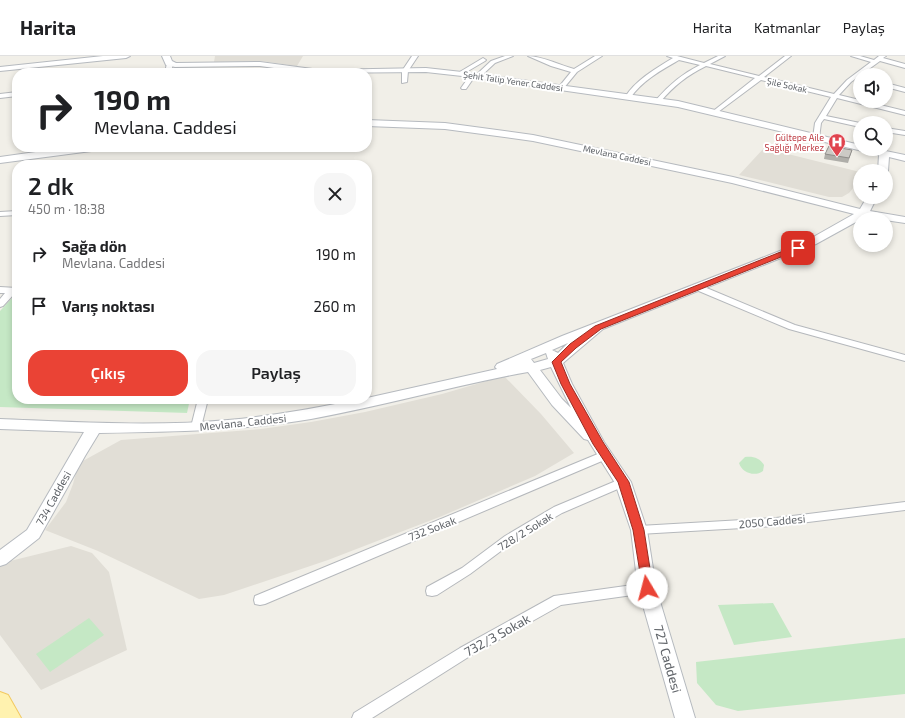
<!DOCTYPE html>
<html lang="tr">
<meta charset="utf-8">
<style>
:root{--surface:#fff;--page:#f6f6f6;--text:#202124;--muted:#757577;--line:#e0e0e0;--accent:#ea4335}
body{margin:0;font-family:"Exo 2",sans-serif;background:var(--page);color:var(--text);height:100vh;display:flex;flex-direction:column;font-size:15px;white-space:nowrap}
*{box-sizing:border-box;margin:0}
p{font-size:13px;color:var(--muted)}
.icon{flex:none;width:22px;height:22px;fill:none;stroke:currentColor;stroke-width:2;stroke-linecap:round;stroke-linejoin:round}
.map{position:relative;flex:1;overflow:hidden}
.panel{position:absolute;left:12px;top:104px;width:360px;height:244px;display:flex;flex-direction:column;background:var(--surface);border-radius:16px;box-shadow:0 2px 6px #0003}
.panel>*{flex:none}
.top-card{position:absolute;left:12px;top:12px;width:360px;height:84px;border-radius:16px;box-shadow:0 2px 6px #0003;background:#fff;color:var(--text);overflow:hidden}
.fabs{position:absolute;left:853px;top:12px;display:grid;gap:8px}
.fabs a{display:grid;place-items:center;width:40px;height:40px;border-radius:50%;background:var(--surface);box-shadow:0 2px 6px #0003;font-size:20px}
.pin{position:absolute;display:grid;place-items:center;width:34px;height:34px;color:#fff;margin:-17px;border-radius:8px;box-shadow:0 2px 6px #0006}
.me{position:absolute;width:44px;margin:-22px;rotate:352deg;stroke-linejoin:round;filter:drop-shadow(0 0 3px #0008)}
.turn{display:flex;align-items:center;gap:14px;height:84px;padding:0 16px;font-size:18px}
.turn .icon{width:52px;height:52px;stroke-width:2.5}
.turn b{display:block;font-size:28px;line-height:34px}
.round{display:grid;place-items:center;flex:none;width:42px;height:42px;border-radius:16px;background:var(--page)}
.head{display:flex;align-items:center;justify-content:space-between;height:68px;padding:0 16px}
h1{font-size:24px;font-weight:600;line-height:30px}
.primary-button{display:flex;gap:8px;margin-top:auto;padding:8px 16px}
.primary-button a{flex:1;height:46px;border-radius:16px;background:var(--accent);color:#fff;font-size:16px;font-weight:600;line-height:46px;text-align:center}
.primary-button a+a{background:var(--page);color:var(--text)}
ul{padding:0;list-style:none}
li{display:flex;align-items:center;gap:12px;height:52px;padding:0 16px}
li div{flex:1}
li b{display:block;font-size:15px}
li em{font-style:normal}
header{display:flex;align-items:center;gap:24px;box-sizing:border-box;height:56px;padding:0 20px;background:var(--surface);border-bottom:1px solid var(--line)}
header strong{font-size:19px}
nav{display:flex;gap:22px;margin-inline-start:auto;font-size:14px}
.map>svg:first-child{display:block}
.education{fill:#e1ded6}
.green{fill:#c5e8c5}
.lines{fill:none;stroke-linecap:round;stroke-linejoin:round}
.street-casing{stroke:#b5b8bc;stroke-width:2}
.secondary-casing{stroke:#b6babf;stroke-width:2}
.primary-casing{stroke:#f2c960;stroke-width:2}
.street{fill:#fff;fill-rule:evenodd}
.secondary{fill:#fff;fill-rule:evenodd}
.primary{fill:#fff2af;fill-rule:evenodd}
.wall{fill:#afaea9}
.building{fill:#cccac5;stroke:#8f8d8a}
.route{fill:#ea4335;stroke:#982c22}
.labels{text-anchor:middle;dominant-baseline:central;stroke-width:4;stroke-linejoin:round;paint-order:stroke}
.far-street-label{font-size:9px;fill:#5f6368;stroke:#fff}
.far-health-label{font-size:9px;fill:#be3a42;stroke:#fff;text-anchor:end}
.street-label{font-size:11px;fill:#5f6368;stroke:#fff}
.near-street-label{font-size:13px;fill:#5f6368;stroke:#fff}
</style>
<header>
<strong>Harita</strong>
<nav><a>Harita</a><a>Katmanlar</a><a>Paylaş</a></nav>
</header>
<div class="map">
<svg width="905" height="662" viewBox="0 0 905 662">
<rect width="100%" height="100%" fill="#f1efe8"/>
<path class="education" d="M215 0H303L297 10 261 5 214 6Z
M764 92 860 116V124L849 137 842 141H829L739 119Z
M504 320 541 358 574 397 535 420 442 460 328 504 224 539 199 543 98 495 45 474 66 446 73 428 77 413 81 406 121 384 261 373 311 366 365 356 442 338Z
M71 490 92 497 109 516 127 594 41 634 0 579V510L6 506Z"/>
<path class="green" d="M12 242H17V343H190L187 357 0 351V255Z
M745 401C753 400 760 402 764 409L763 415C755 421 742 417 739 407Z
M773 547 792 581 734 589 718 549Z
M89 562 104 579 50 616 36 598Z
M905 582V638L738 655 716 649 697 627 696 606Z"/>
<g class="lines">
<g class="street-casing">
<path id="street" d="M412 0H418L408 15 407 26 402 27V15Z
M505 0H513L495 7 480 21 475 20 466 33H462L461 32 471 18 476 19 491 5Z
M528 0C541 0 560 9 574 13L595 0H602L577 16 563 33 561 34 558 32 571 16 551 10Z
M667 0H677L704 7 718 0H725L710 8 759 20 785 0H791L764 21 834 38 847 24 871 6 851 0H860L874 4 879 0H886L883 2 905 8V12L880 5 851 26 839 39 905 55V59L837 42 826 60 860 67V71L824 63 821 67 819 82 816 84 813 82 815 67 831 41 761 24 714 59 712 58V56L755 22 706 10C686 20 675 29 660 46H656V44C669 29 682 18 700 9L679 4C660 15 643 24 630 42H626L625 41C637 23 655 13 673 2Z
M483 2 486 4 485 5 463 18 458 17Z
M170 5 173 7 171 17H165L167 7Z
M886 27 905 32V36L886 31Z
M17 36V40L0 42V38Z
M886 72 905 75V79L886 76Z
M17 155V159L0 160V156Z
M697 228 795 269 905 299V305L789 273 694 233 693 231 694 229Z
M0 231 17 232V238L15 237 3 250 0 251V243L5 237H0Z
M198 343H208L201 371 200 373H192L191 371Z
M605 395 609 396 610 399 609 402 265 548 260 549 255 548 254 544 255 540Z
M623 422 627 423 629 426 627 429 562 457 513 486 470 518 437 539 432 540 427 539 426 535 427 531 462 512 505 480 554 451Z
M905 446V454L776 470 639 478 635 477 633 474 635 471 639 470 776 462Z
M647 527 651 528 653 532 651 536 647 537 561 549 470 600 372 662H352L354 657 460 592 554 540Z"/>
</g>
<g class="secondary-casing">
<path id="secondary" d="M103 0H130L126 2 0 15V11Z
M162 0H170L172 5 176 7 260 6 320 14 426 12 462 16 678 45 860 89V93H876L905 99V105L889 101 888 115 886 117V115H878L879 99 678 51 462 20 426 16 309 17 260 10 175 11 166 9Z
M367 64 445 67 533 79 733 121 860 153 867 141H877L870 155 905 161V167L865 161 816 188 603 273 563 307 572 328 604 386 631 426 647 474 656 532 695 662H675L638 532 631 474 615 427 588 384 584 383 552 349 528 316C455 329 384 350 311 363 240 375 171 376 99 377L85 400 39 482 6 508 0 510V494L27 474 84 376 0 373V363C76 366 152 371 228 364 272 360 317 352 360 343H367V342L497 313 495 311 497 308 562 280 808 184 854 158 732 127 533 85 445 73 367 70ZM568 287 558 297 552 294ZM546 297 548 303 534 307 531 303ZM551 311 571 352 562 343 540 314Z
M71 91H104L99 94 0 107V101Z"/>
</g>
<g class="primary-casing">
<path id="primary" d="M0 636 8 639 21 662H0Z"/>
</g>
<use href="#street" class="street"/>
<use href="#secondary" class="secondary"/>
<use href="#primary" class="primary"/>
</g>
<path class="wall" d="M852 94 848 107 824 103 825 98Z"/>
<path class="building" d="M829 90 852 94 849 102 825 98Z"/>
<path class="route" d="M798 189 801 190V193L601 273 576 292 561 306 570 328 603 386 629 426 644 474 653 532 651 535 647 537 643 535 633 474 618 426 593 388 561 328 552 306 570 288 595 270Z"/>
<defs>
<g id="hospital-pin" transform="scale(0.9)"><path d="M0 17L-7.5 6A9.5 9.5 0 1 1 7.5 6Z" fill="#e0444e" stroke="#fff"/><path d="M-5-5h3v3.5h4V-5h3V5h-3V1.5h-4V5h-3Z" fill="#fff"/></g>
</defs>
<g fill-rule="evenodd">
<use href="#hospital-pin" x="837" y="86"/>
</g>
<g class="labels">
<g class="far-street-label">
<text transform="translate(513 25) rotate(8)">Şehit Talip Yener Caddesi</text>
<text transform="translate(787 29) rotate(13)">Şile Sokak</text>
<text transform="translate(617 99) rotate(12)">Mevlana Caddesi</text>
</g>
<g class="far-health-label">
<text x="824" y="81">Gültepe Aile<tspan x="824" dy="10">Sağlığı Merkez</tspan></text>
</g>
<g class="street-label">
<text transform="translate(243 366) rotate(-6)">Mevlana. Caddesi</text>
<text transform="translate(53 442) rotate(-61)">734 Caddesi</text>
<text transform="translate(772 465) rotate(-5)">2050 Caddesi</text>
<text transform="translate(432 472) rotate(-21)">732 Sokak</text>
<text transform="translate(525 475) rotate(-32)">728/2 Sokak</text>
</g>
<g class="near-street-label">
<text transform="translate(497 579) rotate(-29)">732/3 Sokak</text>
<text transform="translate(668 603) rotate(74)">727 Caddesi</text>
</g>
</g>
</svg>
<div class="fabs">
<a><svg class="icon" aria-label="sound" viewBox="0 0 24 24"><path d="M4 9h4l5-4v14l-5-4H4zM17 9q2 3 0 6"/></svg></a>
<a><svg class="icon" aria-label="search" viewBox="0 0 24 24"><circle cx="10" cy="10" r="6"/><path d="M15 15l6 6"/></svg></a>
<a>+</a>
<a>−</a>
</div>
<div class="pin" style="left:798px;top:192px;background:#d93025"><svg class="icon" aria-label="arrive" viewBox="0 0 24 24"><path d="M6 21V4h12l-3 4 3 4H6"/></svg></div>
<svg class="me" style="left:647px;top:532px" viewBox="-20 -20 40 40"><circle r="19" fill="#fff"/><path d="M0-13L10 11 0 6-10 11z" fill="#ea4335"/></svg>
<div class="top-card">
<div class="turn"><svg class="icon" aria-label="right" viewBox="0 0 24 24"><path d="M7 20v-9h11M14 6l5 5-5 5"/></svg><div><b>190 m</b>Mevlana. Caddesi</div></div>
</div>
<section class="panel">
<div class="head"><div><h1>2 dk</h1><p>450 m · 18:38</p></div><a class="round"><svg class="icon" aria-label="close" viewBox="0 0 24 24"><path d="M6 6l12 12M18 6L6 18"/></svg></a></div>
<ul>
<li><svg class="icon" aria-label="right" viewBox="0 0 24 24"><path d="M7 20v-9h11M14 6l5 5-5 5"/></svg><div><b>Sağa dön</b><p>Mevlana. Caddesi</p></div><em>190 m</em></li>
<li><svg class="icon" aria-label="arrive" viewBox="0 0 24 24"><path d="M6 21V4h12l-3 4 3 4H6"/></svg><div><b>Varış noktası</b></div><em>260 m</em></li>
</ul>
<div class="primary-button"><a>Çıkış</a><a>Paylaş</a></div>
</section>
</div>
